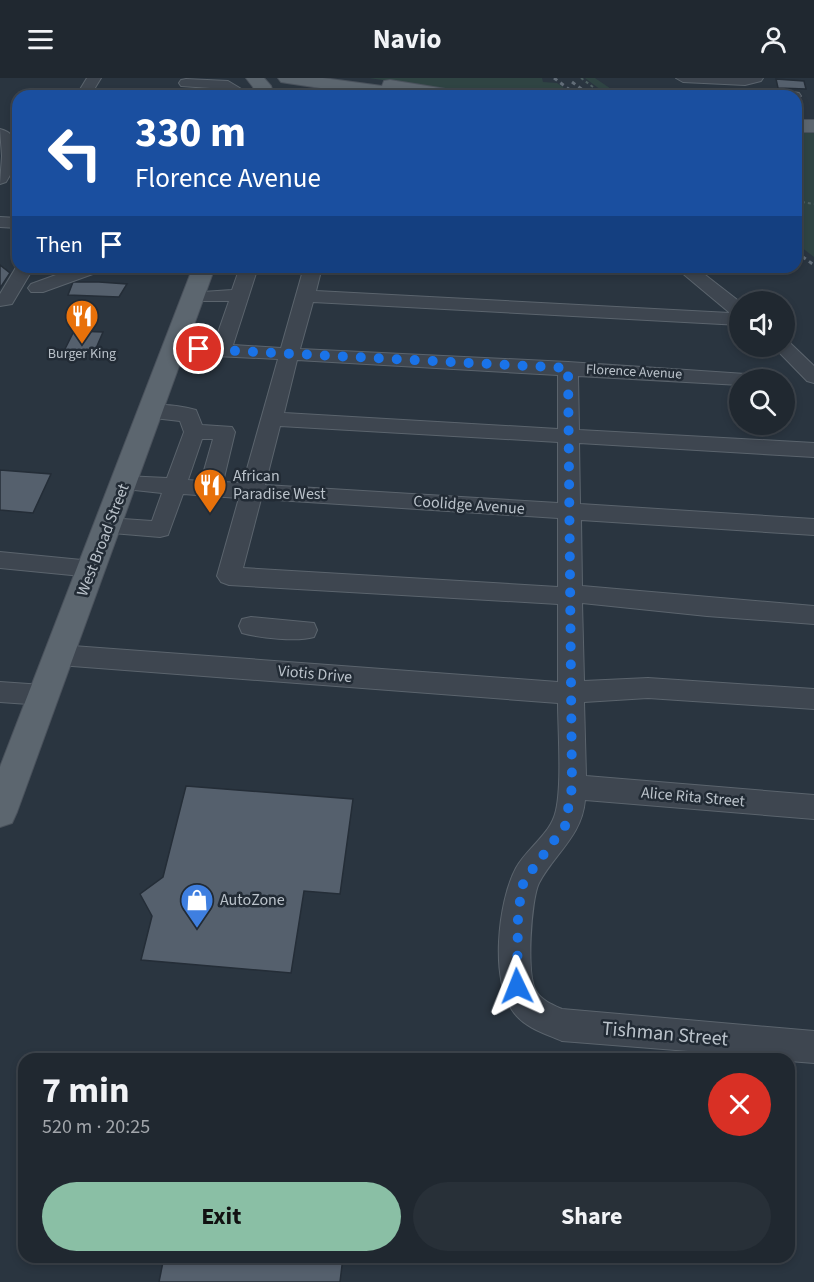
<!DOCTYPE html>
<meta charset="utf-8">
<style>
:root{--surface:#202830;--page:#283038;--text:#f1f3f6;--muted:#a2a6ab;--line:#3d444c;--accent:#8abfa5}
body{margin:0;font-family:"Source Sans 3",sans-serif;background:var(--page);color:var(--text);height:100vh;display:flex;flex-direction:column;font-size:22px;white-space:nowrap}
*{box-sizing:border-box;margin:0}
p{font-size:20px;color:var(--muted)}
.icon{flex:none;width:33px;height:33px;fill:none;stroke:currentColor;stroke-width:2;stroke-linecap:round;stroke-linejoin:round}
.map{position:relative;flex:1;overflow:hidden}
.side{position:absolute;left:18px;top:975px;width:777px;height:210px;display:flex;flex-direction:column;background:var(--surface);border-radius:18px;box-shadow:0 3px 9px #0003,0 0 0 2px var(--line)}
.side>*{flex:none}
.top-card{position:absolute;left:12px;top:12px;width:790px;height:183px;border-radius:18px;box-shadow:0 3px 9px #0003,0 0 0 2px var(--line);background:#1a4fa0;color:#fff;overflow:hidden}
.buttons{position:absolute;left:729px;top:213px;display:grid;gap:12px}
.buttons a{display:grid;place-items:center;width:66px;height:66px;border-radius:50%;background:var(--surface);box-shadow:0 3px 9px #0003,0 0 0 2px var(--line);font-size:30px}
.pin{position:absolute;display:grid;place-items:center;width:51px;height:51px;color:#fff;margin:-26px;border:3px solid #fff;border-radius:50%;box-shadow:0 2px 6px #0007}
.me{position:absolute;width:66px;margin:-33px;rotate:358deg;stroke-linejoin:round;filter:drop-shadow(0 0 4px #0008)}
.turn{display:flex;align-items:center;gap:21px;height:126px;padding:0 24px;font-size:27px}
.turn .icon{width:78px;height:78px;stroke-width:2.5}
.turn b{display:block;font-size:42px;line-height:51px}
.then{display:flex;align-items:center;height:57px;padding:0 24px;background:#0003;gap:12px;font-size:22px}
.round{display:grid;place-items:center;flex:none;width:63px;height:63px;border-radius:32px;background:var(--page)}
.summary{display:flex;align-items:center;justify-content:space-between;height:102px;padding:0 24px}
h1{font-size:36px;font-weight:700;line-height:45px}
.primary-button{display:flex;gap:12px;margin-top:auto;padding:12px 24px}
.primary-button a{flex:1;height:69px;border-radius:36px;background:var(--accent);color:#111;font-size:24px;font-weight:700;line-height:69px;text-align:center}
.primary-button a+a{background:var(--page);color:var(--text)}
header{display:flex;justify-content:space-between;align-items:center;height:78px;padding:0 24px;background:var(--surface);font-size:27px;font-weight:700}
.map>svg:first-child{display:block}
.green{fill:#2f4443}
.building{fill:#55606d;stroke:#242d37;stroke-width:1.5}
.lines{fill:none;stroke-linecap:round;stroke-linejoin:round}
.minor-casing{stroke:#5b646d;stroke-width:2}
.major-casing{stroke:#4a525c;stroke-width:2}
.path{stroke:#4e6062;stroke-width:2;stroke-dasharray:3 3;stroke-linecap:butt}
.minor{fill:#3e4650;fill-rule:evenodd}
.major{fill:#5c666f;fill-rule:evenodd}
.rail{stroke:#626d78;stroke-width:3;stroke-dasharray:4 4;stroke-linecap:butt}
.route{stroke:#1a73e8;stroke-width:10;stroke-dasharray:0 18}
.labels{text-anchor:middle;dominant-baseline:central;stroke-width:5;stroke-linejoin:round;paint-order:stroke}
.far-poi-label{font-size:14px;fill:#bac2ca;stroke:#222b35}
.far-street-label{font-size:14px;fill:#bac2ca;stroke:#222b35}
.poi-label{font-size:16px;fill:#bac2ca;stroke:#222b35;text-anchor:start}
.street-label{font-size:16px;fill:#bac2ca;stroke:#222b35}
.near-street-label{font-size:20px;fill:#bac2ca;stroke:#222b35}
</style>
<header><svg class="icon" aria-label="menu" viewBox="0 0 24 24"><path d="M4 6h16M4 12h16M4 18h16"/></svg>Navio<svg class="icon" aria-label="person" viewBox="0 0 24 24"><circle cx="12" cy="8" r="4"/><path d="M4 21q1-7 8-7t8 7"/></svg></header>
<div class="map">
<svg width="814" height="1204" viewBox="0 0 814 1204">
<rect width="100%" height="100%" fill="#2a3540"/>
<path class="green" d="M369 0H542L543 4 557 5 575 18H488Z
M585 0H595L614 13 745 18H609Z
M797 52H814V179L797 166Z"/>
<path class="building" d="M776 1 804 3 806 11 778 10Z
M0 187 10 195 0 210Z
M73 204H99L127 206 119 219 68 217Z
M74 253 103 254 94 275 64 273Z
M0 392 51 396 33 435 0 432Z
M186 708 353 721 340 816 304 813 291 895 141 882 152 838 140 816 163 799Z
M164 1179H343L340 1204H159Z"/>
<g class="lines">
<g class="minor-casing">
<path id="minor" d="M87 0H101L90 18H76Z
M676 0H763L761 3 745 7 683 4Z
M186 1 228 3 243 12 241 18H227L228 13 225 11 181 8 179 5 181 2Z
M775 11 799 15 801 18 796 22V18H770L768 15 770 12Z
M306 14H319L326 18H299Z
M0 51C27 58 16 89 6 104L0 106 2 78Z
M0 139 18 140V150L0 149Z
M18 186V189H34L12 226 0 228V216Z
M78 189H104L101 193 43 214H31L28 210 31 206Z
M240 189H258L233 267 281 270 304 189H322L316 213 730 235 675 189H695L740 224V247L313 224 300 271 568 284 775 298 778 302H740V307L578 298 579 352 814 365V379L579 365 580 426 814 441V457L581 442 582 508 814 528V546L707 538 582 525 584 603 648 600 814 611V631L648 620 584 624 586 698 814 717V741L585 722C582 758 555 775 539 805 531 821 526 897 536 913 541 922 553 927 562 931L814 953V985L789 983V981L562 963C546 956 526 950 515 936 489 905 498 823 516 790 526 772 547 758 554 739 563 716 558 652 558 625L59 587 50 584 46 577 50 570 59 567 558 604V526L229 507 221 504 217 498 239 420 183 416 168 457 160 459 100 454 97 448 100 442 108 440 152 443 162 415 116 410 113 405 116 400 124 398 167 400 184 354 180 343 145 339 142 334 145 329C160 325 181 328 196 332L202 347 232 349 235 354 223 404 243 405 278 281 175 276 168 274 165 270 168 266H214L229 223H188L185 219 188 215 232 212ZM297 282 558 297V351L284 335ZM280 348 558 364V425L265 407ZM202 361H213L201 403 188 402ZM261 421 558 440V509L243 490Z
M784 263 789 264 814 288V305L807 303 773 268H784Z
M0 474 92 483 100 485 104 491 100 497 92 499 0 490Z
M251 539 314 545 317 552 314 559C297 564 260 560 242 555L239 548 242 541Z
M0 604 43 607 52 610 56 617 52 624 43 627 0 624Z"/>
</g>
<g class="major-casing">
<path id="major" d="M246 0H264L271 8 274 18H256L253 9Z
M278 0H323L382 8 384 3 390 2 458 13 464 14 467 18H374L287 5 281 4Z
M796 42H814V54H796Z
M193 189H215L17 734 12 745 0 749V689Z"/>
</g>
<path class="path" d="M581 0 605 18
M796 123 814 126"/>
<use href="#minor" class="minor"/>
<use href="#major" class="major"/>
<path class="rail" d="M554 0 578 18
M572 4 591 18
M796 174 814 187"/>
</g>
<g class="lines">
<path class="route" d="M199 271 568 290 572 709 565 748 529 796 522 808 518 838 517 908"/>
</g>
<defs>
<g id="restaurant-pin" transform="scale(1.725)"><path d="M0 17L-7.5 6A9.5 9.5 0 1 1 7.5 6Z" fill="#e8710a" stroke="#222b35"/><path d="M-5-6h1v4h1v-4h1v4h1v-4h1v5L-1.5 .5V6h-2V.5L-5-1ZM5-6V6H3V1.5H1.5Q1.5-4 5-6Z" fill="#fff"/></g>
<g id="shop-pin" transform="scale(1.725)"><path d="M0 17L-7.5 6A9.5 9.5 0 1 1 7.5 6Z" fill="#3f7fe0" stroke="#222b35"/><path d="M-5-2.5h2.3a2.7 3.5 0 0 1 5.4 0H5L5.5 6h-11ZM-1.5-2.5h3a1.5 2.3 0 0 0-3 0Z" fill="#fff"/></g>
</defs>
<g fill-rule="evenodd">
<use href="#restaurant-pin" x="82" y="238"/>
<use href="#restaurant-pin" x="210" y="407"/>
<use href="#shop-pin" x="197" y="822"/>
</g>
<g class="labels">
<g class="far-poi-label">
<text x="82" y="276">Burger King</text>
</g>
<g class="far-street-label">
<text transform="translate(634 294) rotate(3)">Florence Avenue</text>
</g>
<g class="poi-label">
<text x="233" y="398">African<tspan x="233" dy="18">Paradise West</tspan></text>
<text x="220" y="822">AutoZone</text>
</g>
<g class="street-label">
<text transform="translate(469 427) rotate(4)">Coolidge Avenue</text>
<text transform="translate(103 462) rotate(-69)">West Broad Street</text>
<text transform="translate(315 596) rotate(5)">Viotis Drive</text>
<text transform="translate(693 719) rotate(5)">Alice Rita Street</text>
</g>
<g class="near-street-label">
<text transform="translate(665 956) rotate(5)">Tishman Street</text>
</g>
</g>
</svg>
<div class="buttons">
<a><svg class="icon" aria-label="sound" viewBox="0 0 24 24"><path d="M4 9h4l5-4v14l-5-4H4zM17 9q2 3 0 6"/></svg></a>
<a><svg class="icon" aria-label="search" viewBox="0 0 24 24"><circle cx="10" cy="10" r="6"/><path d="M15 15l6 6"/></svg></a>
</div>
<div class="pin" style="left:199px;top:271px;background:#d93025"><svg class="icon" aria-label="arrive" viewBox="0 0 24 24"><path d="M6 21V4h12l-3 4 3 4H6"/></svg></div>
<svg class="me" style="left:517px;top:908px" viewBox="-20 -20 40 40"><path d="M0-17L14 15 0 8-14 15z" fill="#1a73e8" stroke="#fff" stroke-width="4"/></svg>
<div class="top-card">
<div class="turn"><svg class="icon" aria-label="left" viewBox="0 0 24 24"><path d="M17 20v-9H6M10 6l-5 5 5 5"/></svg><div><b>330 m</b>Florence Avenue</div></div>
<div class="then">Then<svg class="icon" aria-label="arrive" viewBox="0 0 24 24"><path d="M6 21V4h12l-3 4 3 4H6"/></svg></div>
</div>
<section class="side">
<div class="summary"><div><h1>7 min</h1><p>520 m · 20:25</p></div><a class="round" style="background:#d93025;color:#fff"><svg class="icon" aria-label="close" viewBox="0 0 24 24"><path d="M6 6l12 12M18 6L6 18"/></svg></a></div>
<div class="primary-button"><a>Exit</a><a>Share</a></div>
</section>
</div>
